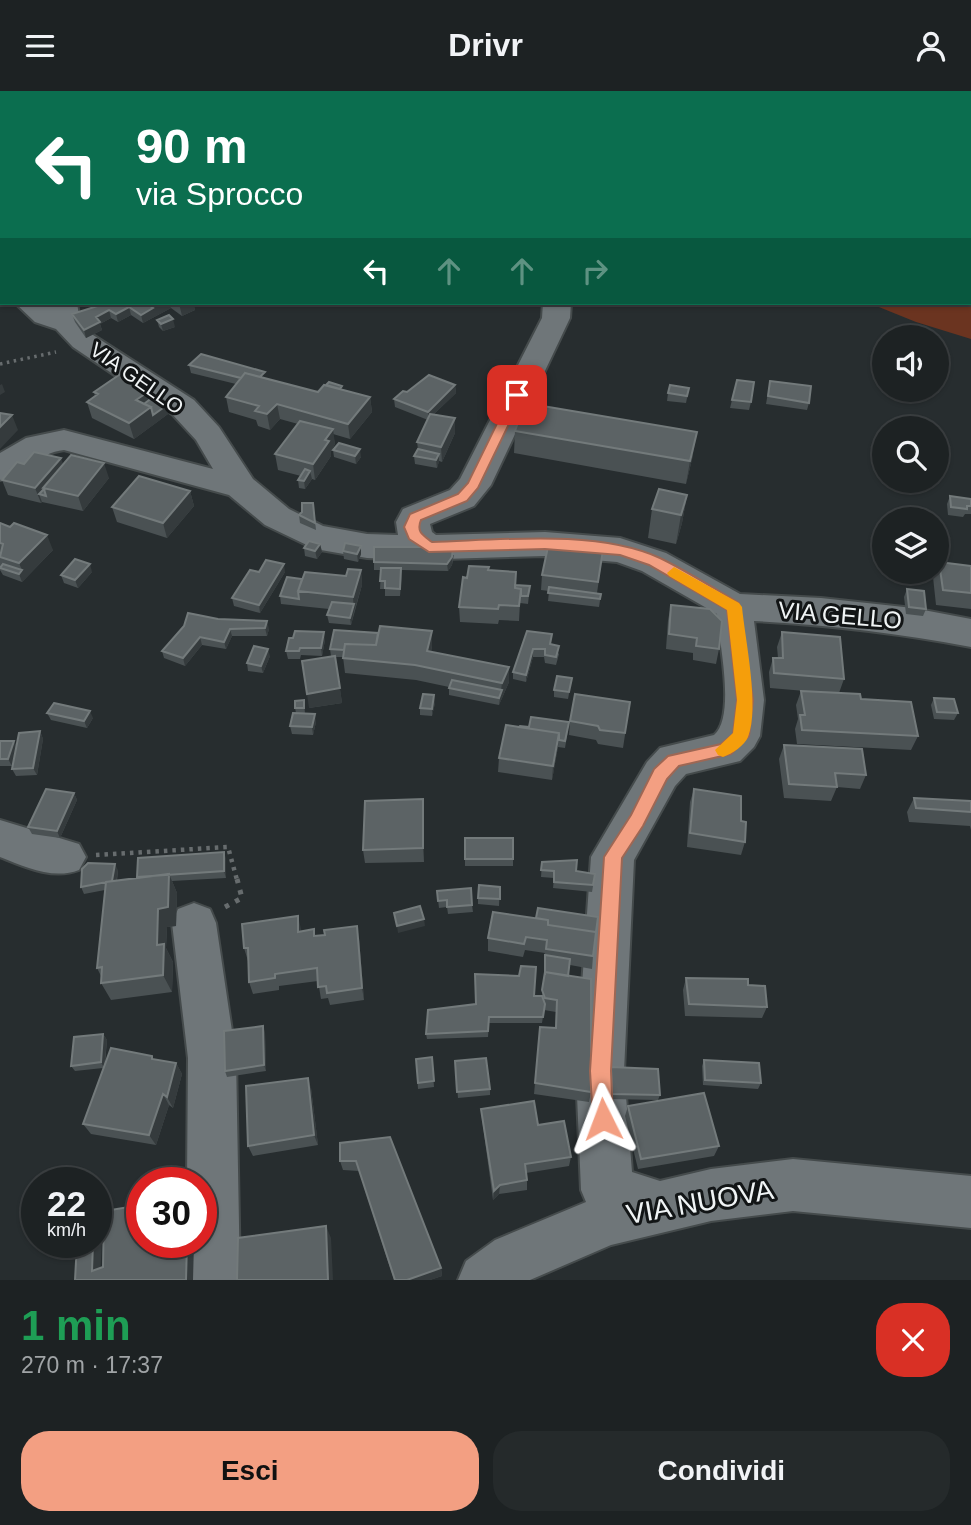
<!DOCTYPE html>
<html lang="it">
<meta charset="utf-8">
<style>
:root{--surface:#1d2223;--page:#252a2b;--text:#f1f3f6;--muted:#a0a4a6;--line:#3b3f41;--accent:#f39f82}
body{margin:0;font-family:Helvetica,sans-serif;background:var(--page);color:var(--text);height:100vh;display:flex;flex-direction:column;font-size:26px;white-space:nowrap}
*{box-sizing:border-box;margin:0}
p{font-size:23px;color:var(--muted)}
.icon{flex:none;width:38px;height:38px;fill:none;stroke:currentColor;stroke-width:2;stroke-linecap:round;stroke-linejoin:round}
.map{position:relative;height:1189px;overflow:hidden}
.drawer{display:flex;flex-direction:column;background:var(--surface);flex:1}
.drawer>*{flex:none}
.guide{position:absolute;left:0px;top:0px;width:971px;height:214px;box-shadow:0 2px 5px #0004,0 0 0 2px var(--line);background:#0b6e4f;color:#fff;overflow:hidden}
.buttons{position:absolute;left:872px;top:234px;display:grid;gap:14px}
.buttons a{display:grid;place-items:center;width:77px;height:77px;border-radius:50%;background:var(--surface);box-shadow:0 2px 5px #0004,0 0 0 2px var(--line);font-size:35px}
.speed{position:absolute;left:21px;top:1076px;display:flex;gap:14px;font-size:35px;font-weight:700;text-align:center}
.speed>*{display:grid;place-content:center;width:91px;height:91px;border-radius:50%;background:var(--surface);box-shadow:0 2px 5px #0004,0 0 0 2px var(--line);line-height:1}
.speed small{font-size:18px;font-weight:400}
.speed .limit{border:10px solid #d22;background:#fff;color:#111}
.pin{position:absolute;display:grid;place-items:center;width:60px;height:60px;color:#fff;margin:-30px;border-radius:14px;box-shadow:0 4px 10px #0006}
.me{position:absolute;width:77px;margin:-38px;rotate:357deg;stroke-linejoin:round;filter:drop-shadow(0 0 5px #0008)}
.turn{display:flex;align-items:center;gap:24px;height:147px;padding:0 21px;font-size:32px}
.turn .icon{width:91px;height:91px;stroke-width:2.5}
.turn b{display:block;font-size:49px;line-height:60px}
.lanes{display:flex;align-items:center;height:66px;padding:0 21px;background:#0003;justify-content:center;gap:35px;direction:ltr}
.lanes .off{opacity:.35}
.round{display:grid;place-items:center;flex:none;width:74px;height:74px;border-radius:28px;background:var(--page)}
.headline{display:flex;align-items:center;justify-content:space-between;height:119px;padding:0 21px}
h1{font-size:42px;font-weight:700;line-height:52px;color:#1e9e55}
.cta{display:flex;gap:14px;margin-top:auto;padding:14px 21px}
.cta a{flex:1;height:80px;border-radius:28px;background:var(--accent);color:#111;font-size:28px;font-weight:700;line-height:80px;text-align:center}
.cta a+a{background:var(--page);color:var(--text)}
header{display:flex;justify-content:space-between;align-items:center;height:91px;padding:0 21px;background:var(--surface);font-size:32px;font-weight:700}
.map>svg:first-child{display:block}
.green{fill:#6b3420}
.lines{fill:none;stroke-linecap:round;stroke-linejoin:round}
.stream{fill:#61504b;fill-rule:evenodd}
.minor-casing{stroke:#454b4c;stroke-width:4}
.path-far2{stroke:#676c6e;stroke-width:3.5;stroke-dasharray:2.5 4.5;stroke-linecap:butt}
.path-far1{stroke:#676c6e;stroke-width:4.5;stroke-dasharray:3.5 5;stroke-linecap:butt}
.path{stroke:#676c6e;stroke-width:5;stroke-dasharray:4.5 7;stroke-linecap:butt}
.minor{fill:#6f7679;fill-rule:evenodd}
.wall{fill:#4a5153}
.shaded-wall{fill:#353b3d}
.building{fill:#5c6365;stroke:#737a7b;stroke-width:2}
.route{fill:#f39f82;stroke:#9e6754;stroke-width:2}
.slow{fill:#f59e0b}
.labels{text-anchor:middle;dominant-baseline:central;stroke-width:6;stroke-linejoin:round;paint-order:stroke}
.far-street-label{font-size:21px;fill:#f0f4f5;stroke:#121516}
.street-label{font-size:24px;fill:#f0f4f5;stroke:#121516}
.near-street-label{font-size:28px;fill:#f0f4f5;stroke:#121516}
</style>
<header><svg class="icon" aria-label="menu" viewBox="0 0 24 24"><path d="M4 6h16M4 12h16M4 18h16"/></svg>Drivr<svg class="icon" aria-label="person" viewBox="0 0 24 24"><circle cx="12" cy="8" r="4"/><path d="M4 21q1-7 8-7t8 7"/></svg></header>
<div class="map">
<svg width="971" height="1189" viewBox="0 0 971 1189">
<rect width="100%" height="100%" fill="#272d2f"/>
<path class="green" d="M507 0H935L937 2H506Z
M970 27H971V248L916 231 869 212H970Z"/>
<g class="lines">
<path class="stream" d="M410 0H418L416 2H407Z
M0 200H2V205H0Z"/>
<g class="minor-casing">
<path id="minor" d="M479 0H501V2H479Z
M938 0H961L962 2H939Z
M2 124V140L0 141V125Z
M15 212H46L49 214V212H77L80 230 93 244 194 309 219 336 253 388 289 418 323 435 367 443 398 444 396 431 403 418 450 399 460 388 542 227 543 212H571L570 227 491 394 474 415 430 433 432 441 436 444 545 441 620 447 666 462 740 503 821 507 913 517 971 528V556C899 542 827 534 754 530L764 609 760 645 754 656 740 670 686 683 675 695 634 769 624 980 632 1081 660 1090 711 1078 793 1068 971 1085V1137L793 1120 711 1130 611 1154 530 1189H458L466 1170 495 1149 586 1111 581 1099 576 980 591 766 647 671 660 657 714 644C736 625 719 551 717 523L642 480 617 471 545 465 410 469 367 467 315 458 265 434 229 404 64 359C38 362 24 382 0 389V362L26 347 64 339 213 378 196 349 172 323 73 256 56 238 35 231Z
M0 729 79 753 86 766 79 779C53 789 25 776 0 766Z
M194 812 210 818 216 832 236 967 240 1189H186V1152H201V1092H187L188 967 172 832 178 818Z"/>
</g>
<path class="path-far2" d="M0 273 56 261"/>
<path class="path-far1" d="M96 764 228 756 237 789"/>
<path class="path" d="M225 816 242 807 237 788"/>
<use href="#minor" class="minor"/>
</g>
<path class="wall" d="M690 0H711L710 2H691Z
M962 0H971V7H970V2H965Z
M136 212H193L195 219 182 225 171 217 143 232 131 224 118 231 111 227 100 233 102 239 86 247 75 231 72 223 129 216Z
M157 229 175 236 163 240 159 236Z
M189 274 266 288 318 301 343 299 370 306 372 321 350 348 333 343 335 353 331 360V365L315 389 312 388 305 398 299 397 298 389 301 385 278 379 275 363 298 333 280 328 270 339 258 335 256 329 229 321 226 306 236 293 191 282Z
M737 289 751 311 749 319 730 317Z
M770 290 809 312 807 319 766 313Z
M455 294 456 302 434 323 455 327V342L442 371 439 370 437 377 415 373 414 365 418 358 417 351 428 329 395 316 394 308 407 301Z
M689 297 686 312 667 310 668 302Z
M145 300 150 308 170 312 172 320 134 348 92 327 87 311 95 305 94 301Z
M515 340 693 364 686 393 514 362Z
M333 359 361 366 356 373 334 366Z
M24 373 63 374 109 387 83 420 42 411 41 412 8 404 2 389Z
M190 400 194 415 167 447 117 431 112 416Z
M687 404 682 432 676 453 648 447 652 418Z
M950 405 971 408V423H965L963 426 948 424 947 413Z
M314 420 316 439 300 432 299 424Z
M0 432 53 459 22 491 3 484 0 479Z
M320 453 322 461 317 468 305 465 304 457Z
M343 460 361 463 358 471 344 468Z
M454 464 452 474 448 480 402 479 400 505H385V498H380L381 479H374V471Z
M939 471 971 475V518L936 514 933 486 935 481H936Z
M601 475 597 502 601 503 599 516 548 510 549 500 541 499 542 484Z
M361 479 362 494 351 534 329 532 327 524 329 518 281 513 280 505 302 488 346 485Z
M489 479 516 481V494L530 495 528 513 520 512 519 530 499 529 498 533 460 531 459 516Z
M92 481 78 497 64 492 61 484Z
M259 481H285L260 522 234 515 232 507Z
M907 498 926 518 923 525 906 523 904 506Z
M671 514 719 558 716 573 693 569V562L666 558 668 529Z
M184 535 269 538 267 545H232L226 558 202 554 185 575 164 567 162 560Z
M527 540 551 553 559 563 556 574 545 572 544 566H533L526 591 513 588V581Z
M782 541 844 588 839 602 861 608 918 645 911 659 797 653 795 638 798 628 796 614 801 600H805L770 597 769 581 773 567H778L777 556Z
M325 549 322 565 301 564 300 568H288L286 560Z
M432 555 431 561 509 576V591L499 614 449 604V596L416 589 345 582 343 566H335L342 612 309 617 331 565 330 558Z
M270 565 263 582 248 580 247 572Z
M572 587 568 608 554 606V599Z
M934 607 958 622 954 629 934 628 931 614Z
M304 609 305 623 316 631 313 644 292 643 290 635 296 622 295 617Z
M630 611 623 657 598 653 596 649 569 644 570 630Z
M435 612 432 625 420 624V617Z
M47 622 93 627 87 637 51 629Z
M519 636 568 639 565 657 558 656 552 689 498 681 499 667Z
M40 640 43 648 37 684 16 685 12 678V675H0V650H14L17 656Z
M784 654 866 684 860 698 837 696 831 710 784 707 779 668Z
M694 698 741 730 745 751 741 764 687 756 690 711Z
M74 702 77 709 60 747 32 743 28 736Z
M914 707 971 710V739L970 735 909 731 907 721Z
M424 722V771L365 772 363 759Z
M465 747H513V775H465Z
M226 767V787L172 790 177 802 176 835 167 836 166 857 173 871 172 901 111 909 101 892V885L97 877 105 799 84 803 81 796 118 779 117 790 137 787V786Z
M542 771 576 780 595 783 592 801 553 797 554 787 541 786Z
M500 796 499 815 478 813V807Z
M437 800 472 814 473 821 448 823 447 816 439 817Z
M493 821 593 865 592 878 570 874 568 885 591 1001 589 1011 534 1003 540 936 555 937 556 921 544 919 542 932H489L488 946 427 948 426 943 476 913 534 905H542L544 887 545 862 525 859 523 866 488 860V847Z
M301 838V840L316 845 359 847 364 909 330 914 328 907 321 908 318 890 279 895V899L253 903 249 891 248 870 244 857Z
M686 887 767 916 762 927 685 925 683 899Z
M265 941 266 980 227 986 225 980Z
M103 943 107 949 105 974 154 968 176 972 182 983 173 1017 169 1014 156 1054 91 1043 83 1033 103 977 75 980 71 975Z
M432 966 434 996 418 998 416 968Z
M704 969 761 992 758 998 703 994 702 975Z
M455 970 490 998V1004L458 1007Z
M611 976 660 1004 658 1009 611 1008 610 982Z
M311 997 318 1054 253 1065 248 1055Z
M628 1015 719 1055 714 1065 638 1078 625 1025Z
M481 1018 538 1034 571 1066 569 1075 526 1082 527 1089V1099L499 1103 493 1109 482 1028Z
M390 1046 441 1177 442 1185 430 1189H394L359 1080 343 1079 340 1070Z"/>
<path class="shaded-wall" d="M700 0H711L710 2H700Z
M152 212H169L171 217 143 232 141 224 153 217Z
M179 212H193L195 219 182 225Z
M129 216 131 224 118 231 116 223Z
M109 219 111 227 100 233 102 239 86 247 84 239 96 226Z
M173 228 175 236 163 240 161 233Z
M143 292 146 302 148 301 152 316 136 309 137 296Z
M2 293 5 301 0 304V294Z
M455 294 456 302 428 329V321Z
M370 306 372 321 350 348 348 333Z
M170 312 172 320 156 332 153 324Z
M277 313 280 328 270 339 267 323Z
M151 316 156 332 134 348 129 332Z
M12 324 18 339 0 358V336Z
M455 327V342L442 371 441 356Z
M333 338 335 353 331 360V365L315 389 313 373 325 349Z
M697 341 693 364 686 393 690 370Z
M360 358 361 366 356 373 355 365Z
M439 363V371L437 377 436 369Z
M61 367 66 381 43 397 39 403 42 411 41 412 35 397Z
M104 372 109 387 83 420 78 405Z
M310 380 312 388 305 398 304 390Z
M190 400 194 415 167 447 163 432Z
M687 404 682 432 676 453 681 424Z
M47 444 53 459 22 491 19 483 22 479 19 472Z
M320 453 322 461 317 468 315 460Z
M361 455V463L358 471 357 463Z
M453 456 452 474 448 480 447 473Z
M90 473 92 481 78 497 75 489Z
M284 473 285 481 260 522 259 514Z
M401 477 402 484 400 505V498Z
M361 479 362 494 354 521 353 506Z
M354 513V521L351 534 350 527Z
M267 530 269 538 267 545 265 537Z
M230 538 232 545 226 558 224 551Z
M432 540V555L428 575 427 560Z
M324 541 325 549 322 565 321 557Z
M200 546 202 554 185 575 183 567Z
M268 558 270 565 263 582 261 575Z
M533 558V566L526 591V584Z
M509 576V591L499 614 502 592Z
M340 597 342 612 309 617 307 603Z
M434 604 435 612 432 625V618Z
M90 620 93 627 87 637 84 630Z
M315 623 316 631 313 644 312 636Z
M40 640 43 648 37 684 33 677Z
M559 642 558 656 552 689 553 675Z
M14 650 18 658 12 675 8 668Z
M74 702 77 709 60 747 57 740Z
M423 708 424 722V771L423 757Z
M224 761 226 767V787L224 780Z
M115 773 118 779 115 798 112 791Z
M169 783 177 802 176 835 167 836 166 857 173 871 172 901 163 884 157 854 158 818Z
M298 825 301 838 302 853 298 841Z
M424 828 425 835 398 842 397 835Z
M357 835 359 847 364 909 362 897Z
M263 935 265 941 266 980 264 974Z
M103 943 107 949 104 977 101 971Z
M176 972 182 983 173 1017 167 1006Z
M308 987 311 997 318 1054 314 1044Z
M163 1003 169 1014 156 1054 149 1044Z
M500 1094 499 1103 493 1109 494 1100Z
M96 1124 103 1132 100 1187 92 1180 93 1152H96Z
M326 1135 331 1147 333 1189H328Z
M187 1152H194L193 1189H186Z
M441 1177 442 1185 430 1189H407Z"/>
<path class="building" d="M301 0H325L318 2H305Z
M443 0 458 1 459 0H473L472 2H442Z
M107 212H118L129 216 136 212H146L153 217 141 224 129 216 116 223 109 219 96 226 100 231 84 239 72 223Z
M169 224 173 228 161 233 157 229Z
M201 263 265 281 260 286 245 282 241 287 189 274Z
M122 282 143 292 137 296 148 301 136 309 151 316 129 332 87 311 98 303 94 301Z
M245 282 318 301 324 294 370 306 348 333 277 313 267 323 255 320 259 315 226 306Z
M429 284 455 294 428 321 394 308 403 300 407 301Z
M737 289 754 291 751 311 732 309Z
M770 290 811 295 809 312 768 305Z
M329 291 342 295 340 298 326 294Z
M670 294 689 297 687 305 668 302Z
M158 302 170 312 153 324 151 316 144 313Z
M525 312 697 341 690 370 515 340Z
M0 322 12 324 0 336Z
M430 323 455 327 441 356 417 351Z
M300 330 333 338 325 349 329 350 313 373 275 363Z
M339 352 360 358 355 365 333 359Z
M418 358 439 363 436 369 414 365Z
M34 361 61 367 35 397 2 389 17 371 24 373Z
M71 364 104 372 78 405 43 397Z
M305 378 310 380 304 390 298 389Z
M139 385 190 400 163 432 112 416Z
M44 398 46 405 39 403Z
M659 398 687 404 681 424 652 418Z
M950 405 971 408V415H967V418L951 416Z
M302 412H313L315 432 299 424 302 421Z
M0 432 10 436 14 432 47 444 19 472 0 466 3 453 0 452Z
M309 450 320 453 315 460 304 457Z
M549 451 603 459 598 491 542 484Z
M345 452 361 455 357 463 343 460Z
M374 456H453L452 466 447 473 374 471Z
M75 468 90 473 75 489 61 484Z
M266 469 284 473 259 514 232 507 250 479 259 481Z
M939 471 971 475V502L943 499Z
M3 473 22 479 19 483 0 477Z
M469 475 489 476 488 479 516 481 515 497 521 498 519 515 499 514 498 518 459 516 463 486 467 487Z
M381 477H401L400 498 385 497V490H380Z
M348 478 361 479 353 506 298 500 305 481 346 485Z
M287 486 302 488 298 500 299 508 280 505Z
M515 494 530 495 528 505H521V498L515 497Z
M549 496 601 503 600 508 548 502Z
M907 498 924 500 926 518 909 516Z
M332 511 354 513 350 527 327 524Z
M671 514 710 518 722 530 719 558 696 555 697 547 669 543Z
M188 522 218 528 267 530 265 537 230 538 224 551 200 546 183 567 162 560 184 535Z
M380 535 432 540 427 560 509 576 502 592 415 574 343 567 345 553 376 554Z
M334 539 378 542 376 554 345 553 344 559 330 558Z
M295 540 324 541 321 557H300L299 560H286L289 547H293Z
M527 540 552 543 550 553 559 555 556 566 545 564V558H533L526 584 513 581Z
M782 541 840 546 844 588 774 582 773 567H783Z
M254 555 268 558 261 575 247 572Z
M335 565 340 597 307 603 302 570Z
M557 585 572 587 569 601 554 599Z
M452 589 502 599 499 607 449 597Z
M801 600 860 603 861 608 911 611 918 645 802 639 800 624H805Z
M423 603 434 604 432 618 420 617Z
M575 603 630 611 625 642 600 639 598 635 570 630Z
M934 607 954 608 958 622 937 621Z
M304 609V617H295V610Z
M54 612 90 620 84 630 47 622Z
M293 622 315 623 312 636 290 635Z
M531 626 569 631 565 650 559 649V642L519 636 520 635 529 636Z
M506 634 559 642 553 675 499 667Z
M40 640 33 677 12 678 19 642Z
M0 650H14L8 668H0Z
M784 654 862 658 866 684 835 682 837 696 789 693Z
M46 698 74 702 57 740 28 736Z
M694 698 741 705V730L746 731 745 751 690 742Z
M914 707 971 710V721L916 717Z
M423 708V757L363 759 365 710Z
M465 747H513V768H465Z
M224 761V780L137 786 138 767Z
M577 769 576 780 595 783 593 794 554 791V780L541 779 542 771Z
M88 772 115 773 112 790 81 796 82 778Z
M169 783 168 816 158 818 157 854 164 853 163 884 101 892 102 876 97 877 106 791Z
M479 794 500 796V808L478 807Z
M471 797 472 814 447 816V809L438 810 437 800Z
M420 815 424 828 397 835 394 822Z
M538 817 598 826 596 841 548 834V829L536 827Z
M493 821 548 829V834L596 841 593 865 546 858 547 849 526 846 524 853 488 847Z
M298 825V841L314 838V845L325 844 324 839 357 835 362 897 327 902 326 895 318 896 317 877 275 883V887L249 891 248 857H244L242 833Z
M545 864 570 868 568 885 545 881V884Z
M521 875 536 876 534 905H542L545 913 543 926H489L488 940 426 943 428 919 476 913 475 883 519 885Z
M545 881 591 888V1001L535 992 540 936 556 937 557 909 545 907 542 899Z
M686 887 748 888V894L765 895 767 916 689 913Z
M263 935 264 974 225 980 224 940Z
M103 943 101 971 71 975 74 946Z
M111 957 152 965V968L176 972 167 1006 163 1003 149 1044 83 1033Z
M432 966 434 990 418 992 416 968Z
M486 967 490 998 457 1001 455 970Z
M704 969 759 972 761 992 705 989Z
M611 976 658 978 660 1004 612 1003Z
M308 987 314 1044 248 1055 246 995Z
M704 1002 719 1055 641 1068 628 1015Z
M534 1010 538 1034 564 1030 571 1066 525 1073 527 1089 500 1094 494 1100 481 1018Z
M390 1046 441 1177 407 1189H395L356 1070H340V1052Z
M142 1114V1152H187L186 1189H75L77 1152H93L92 1180 103 1176 104 1120Z
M326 1135 328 1189H237L238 1147Z"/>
<path class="route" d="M517 300 523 304 478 397 467 410 421 429C416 441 423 444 432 451 500 449 597 438 660 467 687 480 713 497 739 512L753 609 749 645 731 663 679 675 667 688 643 735 622 767 611 980 613 1028 610 1035 603 1038 596 1035 593 1028 590 980 604 766 631 724 654 678 668 665 721 653 733 643 737 609 727 519 649 474 620 464 545 458 429 461 409 448 404 436 410 423 458 403 468 392 511 304Z"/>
<path class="slow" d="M674 476 739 512 742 516C745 548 760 617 748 646 745 654 732 663 723 666L718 664 715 659 733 642 737 609 727 519 669 485 667 482Z"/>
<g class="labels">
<g class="far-street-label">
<text transform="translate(137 287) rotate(35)">VIA GELLO</text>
</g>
<g class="street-label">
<text transform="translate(840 524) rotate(5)">VIA GELLO</text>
</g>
<g class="near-street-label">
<text transform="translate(700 1111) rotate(-10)">VIA NUOVA</text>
</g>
</g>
</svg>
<div class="buttons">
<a><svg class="icon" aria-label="sound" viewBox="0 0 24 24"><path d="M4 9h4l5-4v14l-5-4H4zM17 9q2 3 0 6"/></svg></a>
<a><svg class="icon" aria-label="search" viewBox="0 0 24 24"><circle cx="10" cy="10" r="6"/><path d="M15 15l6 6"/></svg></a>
<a><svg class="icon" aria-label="layers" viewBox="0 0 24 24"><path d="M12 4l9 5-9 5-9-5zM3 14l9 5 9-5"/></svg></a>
</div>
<div class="speed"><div>22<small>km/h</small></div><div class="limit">30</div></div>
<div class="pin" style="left:517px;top:304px;background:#d93025"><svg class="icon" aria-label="arrive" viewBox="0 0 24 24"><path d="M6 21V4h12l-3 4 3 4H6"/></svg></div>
<svg class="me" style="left:603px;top:1028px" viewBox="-20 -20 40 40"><path d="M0-17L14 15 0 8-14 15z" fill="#f39f82" stroke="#fff" stroke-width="4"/></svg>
<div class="guide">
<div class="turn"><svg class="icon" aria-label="left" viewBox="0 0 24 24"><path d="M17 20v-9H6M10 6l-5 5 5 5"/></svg><div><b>90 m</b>via Sprocco</div></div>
<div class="lanes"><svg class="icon" aria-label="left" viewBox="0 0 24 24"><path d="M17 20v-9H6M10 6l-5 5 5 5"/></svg><svg class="icon off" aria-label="ahead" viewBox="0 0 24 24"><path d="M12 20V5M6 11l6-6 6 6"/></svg><svg class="icon off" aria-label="ahead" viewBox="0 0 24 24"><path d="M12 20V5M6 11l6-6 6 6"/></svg><svg class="icon off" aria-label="right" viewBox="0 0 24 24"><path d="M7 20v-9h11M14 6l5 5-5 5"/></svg></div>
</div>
</div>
<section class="drawer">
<div class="headline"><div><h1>1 min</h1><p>270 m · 17:37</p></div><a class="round" style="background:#d93025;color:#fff"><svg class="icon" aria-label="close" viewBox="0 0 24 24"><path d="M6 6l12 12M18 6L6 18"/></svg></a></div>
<div class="cta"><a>Esci</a><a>Condividi</a></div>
</section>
